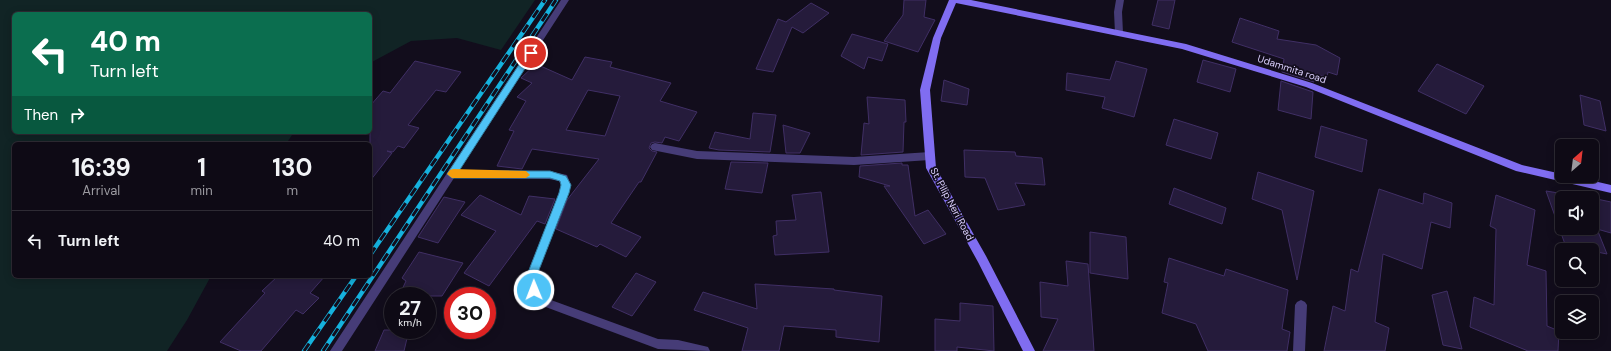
<!DOCTYPE html>
<style>
:root{--surface:#0e0a15;--page:#1c1822;--text:#f1f3f6;--muted:#9b9aa0;--line:#2e2b34}
body{margin:0;font-family:"DM Sans",sans-serif;background:var(--page);color:var(--text);height:100vh;display:flex;flex-direction:column;font-size:15px;white-space:nowrap}
*{box-sizing:border-box;margin:0}
p{font-size:13px;color:var(--muted)}
.icon{flex:none;width:22px;height:22px;fill:none;stroke:currentColor;stroke-width:2;stroke-linecap:round;stroke-linejoin:round}
.map{position:relative;flex:1;overflow:hidden}
.drawer{position:absolute;left:12px;top:142px;width:360px;height:136px;display:flex;flex-direction:column;background:var(--surface);border-radius:6px;box-shadow:0 2px 10px #0003,0 0 0 1px var(--line)}
.drawer>*{flex:none}
.hud{position:absolute;left:12px;top:12px;width:360px;height:122px;border-radius:6px;box-shadow:0 2px 10px #0003,0 0 0 1px var(--line);background:#0b6e4f;color:#fff;overflow:hidden}
.needle{width:26px;rotate:28deg}
.buttons{position:absolute;left:1555px;top:139px;display:grid;gap:8px}
.buttons a{display:grid;place-items:center;width:44px;height:44px;border-radius:6px;background:var(--surface);box-shadow:0 2px 10px #0003,0 0 0 1px var(--line);font-size:20px}
.speed{position:absolute;left:384px;top:287px;display:flex;gap:8px;font-size:20px;font-weight:700;text-align:center}
.speed>*{display:grid;place-content:center;width:52px;height:52px;border-radius:50%;background:var(--surface);box-shadow:0 2px 10px #0003,0 0 0 1px var(--line);line-height:1}
.speed small{font-size:10px;font-weight:400}
.speed .limit{border:6px solid #d22;background:#fff;color:#111}
.pin{position:absolute;display:grid;place-items:center;width:34px;height:34px;color:#fff;margin:-17px;border:2px solid #fff;border-radius:50%;box-shadow:0 1px 4px #0007}
.me{position:absolute;width:44px;margin:-22px;rotate:359deg;stroke-linejoin:round;filter:drop-shadow(0 0 3px #0008)}
.turn{display:flex;align-items:center;gap:14px;height:84px;padding:0 12px;font-size:18px}
.turn .icon{width:52px;height:52px;stroke-width:2.5}
.turn b{display:block;font-size:28px;line-height:34px}
.then{display:flex;align-items:center;height:38px;padding:0 12px;background:#0003;gap:8px;font-size:15px}
.eta{display:flex;justify-content:space-evenly;align-items:center;height:68px;text-align:center}
.eta b{font-size:24px;font-weight:700;line-height:28px}
ul{padding:0;list-style:none}
li{display:flex;align-items:center;gap:12px;height:60px;padding:0 12px;border-top:1px solid var(--line)}
li div{flex:1}
li b{display:block;font-size:15px}
li em{font-style:normal}
.map>svg:first-child{display:block}
.green{fill:#112425}
.building{fill:#251b3b;stroke:#402f65;fill-rule:evenodd}
.lines{fill:none;stroke-linecap:round;stroke-linejoin:round}
.street{fill:#463c77;fill-rule:evenodd}
.secondary{fill:#806df1;fill-rule:evenodd}
.rail-casing{stroke:#15b2de;stroke-width:4.5}
.rail{stroke:#120d1c;stroke-width:3;stroke-dasharray:9;stroke-linecap:butt}
.route{fill:#4fc3f7;stroke:#337fa1}
.slow{fill:#f59e0b}
.labels{text-anchor:middle;dominant-baseline:central;stroke-width:3.5;stroke-linejoin:round;paint-order:stroke}
.street-label{font-size:10px;fill:#d8cdfa;stroke:#120d1c}
</style>
<div class="map">
<svg width="1611" height="351" viewBox="0 0 1611 351">
<rect width="100%" height="100%" fill="#120d1c"/>
<path class="green" d="M0 0H535L501 50 457 38 411 41 370 63V14H14V132H294L286 144H14V276H211L187 320 167 351H0Z"/>
<path class="building" d="M904 0H926L924 17 935 20 918 52 884 41 903 15Z
M1158 0H1175L1169 29 1152 25Z
M811 3 829 13 803 33 792 27 773 72 756 69 778 19 786 22Z
M1240 18 1279 31 1277 39 1316 45 1340 58 1337 75 1328 72 1327 77 1315 74 1314 82 1282 72 1284 59 1232 42Z
M852 34 888 44 882 61 868 57 864 69 841 56Z
M585 57 612 62 610 67 671 83 660 101 697 112 679 141 665 137 662 143 655 142 651 143 649 148 652 151 657 152 641 182H639L611 223 641 237 626 257 600 244 597 247 556 229 567 200 599 159 532 149 522 169 497 166 514 131 509 130 526 101 517 97 532 83 521 78 536 64 572 80ZM588 90 620 96 605 136 566 130Z
M1203 60 1236 69 1230 92 1197 82Z
M415 61 461 72 446 92 436 90 408 125 419 128 404 148 398 146 393 152 387 151 392 153 370 181V106L383 91 390 93Z
M1116 61 1147 69 1134 117 1102 108 1105 97 1066 90 1067 73 1110 80Z
M1437 64 1484 86 1466 114 1418 91Z
M944 80 969 89 967 105 941 101Z
M1281 81 1313 92 1311 119 1278 110Z
M1580 95 1600 101 1606 131 1584 125Z
M867 97 905 100 906 122H904L903 152 861 155 864 123 869 124Z
M753 113 776 115 770 152 719 150 709 148 715 132 750 139Z
M1174 119 1218 133 1211 159 1166 145Z
M783 125 810 133 800 153H786Z
M1321 126 1367 140 1362 172 1315 157Z
M964 150 1015 152 1016 156 1042 158 1045 185 1015 183 1025 205 998 210 985 178 965 177Z
M731 162 768 163 762 193 725 189Z
M902 163V165H908L915 216 928 210 946 234 924 244 884 186H890L859 177 860 166Z
M1258 172 1314 191 1297 280 1282 210 1252 199Z
M1174 188 1226 208 1222 224 1169 204Z
M1379 189 1423 204 1424 193 1452 203 1450 228 1431 222 1422 269 1383 254 1375 322 1389 328 1385 351H1324L1333 306 1345 311 1351 269 1358 272Z
M1546 191 1590 198H1562V228H1592V198L1611 202V233L1597 229 1607 254 1592 251V250L1566 247Z
M821 192 829 252 775 255 773 236 777 235 776 221 796 220 792 195Z
M480 195 521 215 529 196 555 199 545 224 537 221 489 286 464 273 496 231 461 215Z
M1496 195 1535 210 1527 265 1546 271 1547 326 1559 331 1558 351H1528L1470 327 1474 297 1494 305 1496 229 1490 226Z
M444 197 465 202 438 243 418 237Z
M1090 232 1126 237 1128 279 1090 273Z
M419 252 463 263 442 296H399L406 281 402 278Z
M1169 258 1224 276 1226 269 1288 290 1282 329 1290 332 1287 351H1208L1196 324 1162 313 1168 283 1164 282Z
M1066 261 1088 264 1094 351H1043L1058 319 1041 317 1040 282 1068 286Z
M636 273 656 282 632 316 612 307Z
M278 276H325L310 293 319 298 303 314 296 310 261 351H241L220 342 265 293 262 291Z
M755 284 834 289V290L882 296 879 342 836 337V330L784 326 779 351H742L748 328 694 310 703 292 757 309Z
M1447 291 1462 349 1443 345 1432 295Z
M960 303 993 306 994 351 957 347V351H935V319L960 321Z
M384 330H409L404 351H375Z"/>
<g class="lines">
<path class="street" d="M561 0H569L459 170 549 171 567 175 571 185 537 275 539 288 551 300 658 339 678 340 704 346 708 347 710 351 658 349 543 306 530 293 527 275 559 193 561 185 559 181 549 179 454 178 342 351H330Z
M1116 0H1124L1122 12 1123 33 1119 36 1115 33 1114 12Z
M655 143 697 151 854 157 930 152 933 153 935 156 933 159 930 160 854 165 697 159 652 150 650 147 652 144Z
M1301 300 1305 302 1307 305 1305 351H1293L1295 305 1297 302Z"/>
<path class="secondary" d="M949 0H971L1186 44 1312 83 1522 165 1562 174V176H1572L1611 185V193L1516 171 1306 87 1182 49 956 3 941 38 930 90 936 168 986 256 1035 351H1023L978 262 926 168 920 90 933 38Z"/>
<g class="rail-casing">
<path id="rail" d="M370 255 545 0
M304 351 356 276
M323 351 556 0"/>
</g>
<use href="#rail" class="rail"/>
</g>
<path class="route" d="M531 50 535 53 459 171H550L566 176 571 185 569 193 537 275 539 290 537 293 534 295 530 293 527 275 559 193 561 185 560 181 550 178H452L447 174 528 51Z"/>
<path class="slow" d="M453 169 526 171 530 175 526 178H452L447 174 450 170Z"/>
<g class="labels">
<g class="street-label">
<text transform="translate(1292 69) rotate(18)">Udammita road</text>
<text transform="translate(952 204) rotate(62)">St. Pilip Neri Road</text>
</g>
</g>
</svg>
<div class="buttons">
<a><svg class="needle" viewBox="-14 -14 28 28"><path d="M0-13l5 13h-10z" fill="#e53935"/><path d="M0 13l5-13h-10z" fill="#9b9aa0"/></svg></a>
<a><svg class="icon" aria-label="sound" viewBox="0 0 24 24"><path d="M4 9h4l5-4v14l-5-4H4zM17 9q2 3 0 6"/></svg></a>
<a><svg class="icon" aria-label="search" viewBox="0 0 24 24"><circle cx="10" cy="10" r="6"/><path d="M15 15l6 6"/></svg></a>
<a><svg class="icon" aria-label="layers" viewBox="0 0 24 24"><path d="M12 4l9 5-9 5-9-5zM3 14l9 5 9-5"/></svg></a>
</div>
<div class="speed"><div>27<small>km/h</small></div><div class="limit">30</div></div>
<div class="pin" style="left:531px;top:53px;background:#d93025"><svg class="icon" aria-label="arrive" viewBox="0 0 24 24"><path d="M6 21V4h12l-3 4 3 4H6"/></svg></div>
<svg class="me" style="left:534px;top:290px" viewBox="-20 -20 40 40"><circle r="17" fill="#4fc3f7" stroke="#fff" stroke-width="3"/><path d="M0-11L8 9 0 5-8 9z" fill="#fff"/></svg>
<div class="hud">
<div class="turn"><svg class="icon" aria-label="left" viewBox="0 0 24 24"><path d="M17 20v-9H6M10 6l-5 5 5 5"/></svg><div><b>40 m</b>Turn left</div></div>
<div class="then">Then<svg class="icon" aria-label="right" viewBox="0 0 24 24"><path d="M7 20v-9h11M14 6l5 5-5 5"/></svg></div>
</div>
<section class="drawer">
<div class="eta">
<div><b>16:39</b><p>Arrival</p></div>
<div><b>1</b><p>min</p></div>
<div><b>130</b><p>m</p></div>
</div>
<ul>
<li><svg class="icon" aria-label="left" viewBox="0 0 24 24"><path d="M17 20v-9H6M10 6l-5 5 5 5"/></svg><div><b>Turn left</b></div><em>40 m</em></li>
</ul>
</section>
</div>
